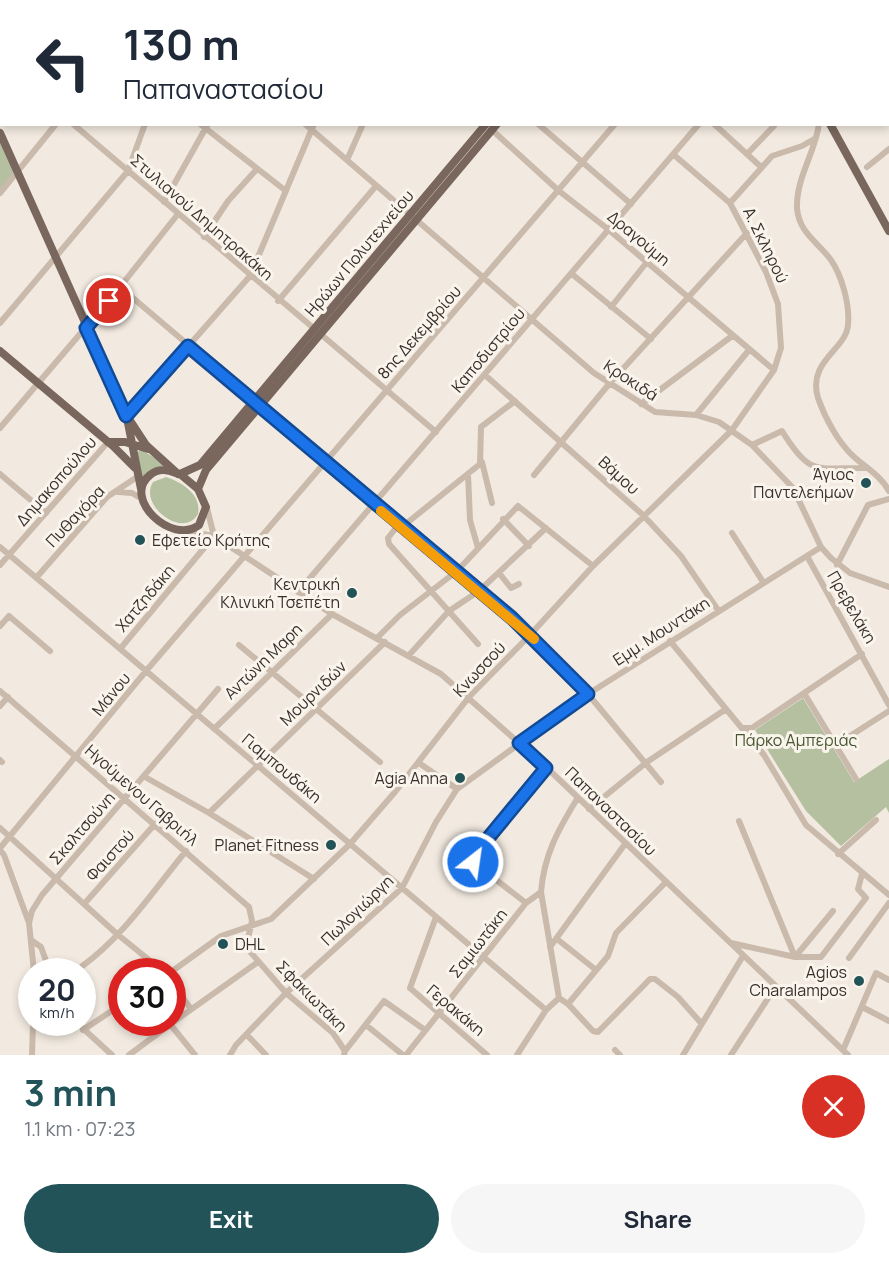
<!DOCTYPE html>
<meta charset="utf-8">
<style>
:root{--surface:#fff;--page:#f6f6f7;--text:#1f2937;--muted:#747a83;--accent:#225358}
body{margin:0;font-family:Manrope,sans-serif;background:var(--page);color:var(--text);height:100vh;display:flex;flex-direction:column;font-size:22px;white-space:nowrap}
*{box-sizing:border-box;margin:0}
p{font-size:20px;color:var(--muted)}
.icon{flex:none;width:33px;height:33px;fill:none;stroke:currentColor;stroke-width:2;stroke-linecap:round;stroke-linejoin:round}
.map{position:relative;height:1055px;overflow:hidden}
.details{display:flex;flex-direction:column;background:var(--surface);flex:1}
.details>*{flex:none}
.top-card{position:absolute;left:0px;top:0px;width:890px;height:126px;box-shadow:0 3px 9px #0003;background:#fff;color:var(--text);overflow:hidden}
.speed{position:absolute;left:18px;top:958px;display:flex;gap:12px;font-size:30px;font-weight:700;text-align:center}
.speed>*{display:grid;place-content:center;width:78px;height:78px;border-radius:50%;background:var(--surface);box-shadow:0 3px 9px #0003;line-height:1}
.speed small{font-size:15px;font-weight:400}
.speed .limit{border:9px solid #d22;background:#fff;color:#111}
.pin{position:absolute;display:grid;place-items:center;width:51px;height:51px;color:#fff;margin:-26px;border:3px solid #fff;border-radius:50%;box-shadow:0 2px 6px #0007}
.me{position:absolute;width:66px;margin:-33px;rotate:30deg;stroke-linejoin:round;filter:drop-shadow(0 0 4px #0008)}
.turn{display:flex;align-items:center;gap:21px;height:126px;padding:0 24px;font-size:27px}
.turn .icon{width:78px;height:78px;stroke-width:2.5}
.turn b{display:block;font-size:42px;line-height:51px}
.round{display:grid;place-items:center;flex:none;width:63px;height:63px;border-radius:32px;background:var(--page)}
.overview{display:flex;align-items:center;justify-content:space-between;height:102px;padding:0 24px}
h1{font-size:36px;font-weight:700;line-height:45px;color:var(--accent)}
.cta{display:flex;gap:12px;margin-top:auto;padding:12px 24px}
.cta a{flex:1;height:69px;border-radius:36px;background:var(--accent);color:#fff;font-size:24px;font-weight:700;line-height:69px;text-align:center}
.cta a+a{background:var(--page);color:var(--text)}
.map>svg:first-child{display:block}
.green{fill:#b5c0a1}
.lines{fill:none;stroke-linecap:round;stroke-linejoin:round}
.minor{stroke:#cabaac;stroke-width:6}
.major{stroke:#79675d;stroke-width:8}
.route-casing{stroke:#114b97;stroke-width:15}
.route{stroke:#1a73e8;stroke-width:10}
.slow{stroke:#f59e0b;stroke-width:10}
.poi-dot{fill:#225358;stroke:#f9f4ec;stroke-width:2}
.labels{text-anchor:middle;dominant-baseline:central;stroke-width:6;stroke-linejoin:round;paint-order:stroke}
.street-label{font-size:16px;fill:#382f2b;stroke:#f9f4ec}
.poi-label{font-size:16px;fill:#382f2b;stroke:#f9f4ec;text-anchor:end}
.park-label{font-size:16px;fill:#475530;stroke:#f9f4ec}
</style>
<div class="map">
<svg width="889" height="1055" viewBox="0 0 889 1055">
<rect width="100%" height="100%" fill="#f2eae0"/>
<path class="green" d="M0 139 15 174 0 190Z
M142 450 166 465 152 469 142 479 137 452Z
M166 477C182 482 202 495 198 514 183 540 138 505 153 482Z
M803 698 854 782 889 759V813L886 807 841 846 806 811 755 730Z"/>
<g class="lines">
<path class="minor" d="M173 0 177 2
M221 0 225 2
M293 0 296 2
M541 0 543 2
M616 0 618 2
M27 2 28 0
M124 2 125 0
M157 2V0
M188 2 189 0
M271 2 272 0
M363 2 364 0
M420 2V0
M480 2V0
M595 2 596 0
M603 2 604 0
M0 42 2 40
M888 60 889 61
M0 64 2 66
M888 70 889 69
M73 124 436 432
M200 124 286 191
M305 124 594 373 655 412 696 415 719 422 752 445 793 488 821 547 831 558 850 573 889 587
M538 124 631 204
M714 124 760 166
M819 124C815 153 796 178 797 208 799 233 817 241 831 260 842 276 850 305 848 325 846 350 807 361 818 398 825 418 838 442 853 456 865 467 881 476 889 491
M491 129 559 191 609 230 774 370
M747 154 774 126 772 124
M347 160 363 124
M867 167 889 149
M0 193 56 124
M164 202 208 124
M730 203 772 156 802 146 816 138
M204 237 228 201 257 169
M572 274 651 339
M120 287 530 635 588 694 661 782
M278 301 376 186
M611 307 647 262
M0 323 128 171 145 124
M485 375 643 515 681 556 718 610
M641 404 732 336
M696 415 749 350
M127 416 250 276 314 124
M0 428 120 287 178 214
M752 445 782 431C811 478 816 467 867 468
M482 462 492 503
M0 474 46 513
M468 474 470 520 478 548
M534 475 609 384 747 233
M118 492 132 493 142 499
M207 508 214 536
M503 519 529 546
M399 524 388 538 389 544 478 644
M402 527 480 464 481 427 515 401
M186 531 214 536 332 614 441 674 546 767 848 1055
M732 533 763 582
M0 547 546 1010
M807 556 889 705
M0 565 108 442
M837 565 868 505 889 499
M499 573 511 588 519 584
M36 578 107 497 137 477
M298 592 699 124
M0 626 9 616 50 651
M377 638 400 615 457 571 518 506 593 566
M670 641 764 755 806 825 889 895
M239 645 380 762
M120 649 214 536
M410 654 449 611 479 591 546 528
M0 691 249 907 252 921 246 947 286 993 333 1033 345 1051 344 1055
M804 693 856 779
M0 706 8 697
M742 728H752L862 654
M214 729 332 614
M836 745 889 711
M0 760 2 762
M419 763 457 789
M145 777 209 813 314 879
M589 809 647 762 726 709
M209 813 385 642
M739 821 795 957 833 911
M0 828 117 934 164 972
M0 848 146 671 615 124
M0 850 4 855 29 923 34 972
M838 854 876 820
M85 903 155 824
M526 903 473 862 472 858 546 767
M436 917 410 988 487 1055
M29 923 32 911 42 895 218 689
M557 939 596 970
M31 940 41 947 50 972
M731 943 795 957H821L866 898 858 889 862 874
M550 947 625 844
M849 958 889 903
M81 967C123 937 153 891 186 851
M171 972 221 936 271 919 350 844 395 792 469 697 530 635 593 566 732 430 774 370 781 348 778 304 766 272 730 203 674 155
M172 983 191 1009
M559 998 541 892C544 855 558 830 577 799
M559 998 568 1004 593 1031 598 1032 650 979H655L678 997 701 1023
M568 1004 608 956 616 933 666 882
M862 1007 889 1021
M77 1023 112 1055
M172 1023 258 962
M170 1024 195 1055
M366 1025 403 1055
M83 1030 122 1004
M247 1035 266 1055
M615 1050 620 1055
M843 1050 876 973 889 980
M345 1051 384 1001 425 1030
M32 1055 33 1023
M129 1055 172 1023
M230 1055 236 1045 286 993 402 888 436 822 457 789 588 694 821 547
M406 1055 526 903 541 892
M517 1055 546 1010 559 998
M683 1055 743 956
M731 1055 776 986"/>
<path class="major" d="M353 0 356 2
M830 124 889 231
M0 133 127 416 146 445 178 474
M0 351 113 446 135 468
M128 423 141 489
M108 442H125L148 449
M176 473C167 469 158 468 150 475 121 498 172 546 199 525L206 507 198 489 180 474
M180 474 200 465 486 124
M198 489 206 470 497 124"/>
</g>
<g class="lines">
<g class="route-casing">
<path id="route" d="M109 301 86 328 126 416 188 346 512 618 588 694 519 743 546 768 475 854 473 862"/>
</g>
<use href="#route" class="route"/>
<path class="slow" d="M381 511 534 639"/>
</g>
<g class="poi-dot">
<circle cx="866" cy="483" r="6"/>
<circle cx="140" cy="540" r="6"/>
<circle cx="352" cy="593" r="6"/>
<circle cx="460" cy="778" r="6"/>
<circle cx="331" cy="845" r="6"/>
<circle cx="223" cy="944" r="6"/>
<circle cx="859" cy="981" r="6"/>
</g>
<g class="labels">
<g class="street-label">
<text transform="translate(202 217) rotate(41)">Στυλιανού Δημητρακάκη</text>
<text transform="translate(639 238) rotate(40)">Δραγούμη</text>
<text transform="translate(766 245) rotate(64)">Α. Σκληρού</text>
<text transform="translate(359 253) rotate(-50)">Ηρώων Πολυτεχνείου</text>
<text transform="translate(419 332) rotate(-49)">8ης Δεκεμβρίου</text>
<text transform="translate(488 350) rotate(-50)">Καποδιστρίου</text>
<text transform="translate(631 380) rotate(33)">Κροκιδά</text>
<text transform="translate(619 475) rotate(42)">Βάμου</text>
<text transform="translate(56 481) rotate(-49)">Δημακοπούλου</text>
<text transform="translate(75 516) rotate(-47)">Πυθαγόρα</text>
<text transform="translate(145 598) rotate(-50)">Χατζηδάκη</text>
<text transform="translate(852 607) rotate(60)">Πρεβελάκη</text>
<text transform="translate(661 631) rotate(-33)">Εμμ. Μουντάκη</text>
<text transform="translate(263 661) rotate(-44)">Αντώνη Μαρη</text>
<text transform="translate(479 669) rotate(-47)">Κνωσσού</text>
<text transform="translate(313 693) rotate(-44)">Μουρνιδών</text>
<text transform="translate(111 694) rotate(-51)">Μάνου</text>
<text transform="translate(282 768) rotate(40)">Γιαμπουδάκη</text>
<text transform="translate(142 795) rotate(41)">Ηγούμενου Γαβριήλ</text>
<text transform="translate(611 811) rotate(44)">Παπαναστασίου</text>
<text transform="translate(82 828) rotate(-49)">Σκαλτσούνη</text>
<text transform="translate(110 855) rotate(-48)">Φαιστού</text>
<text transform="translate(357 910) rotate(-44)">Πωλογιώργη</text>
<text transform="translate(478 943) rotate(-52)">Σαμιωτάκη</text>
<text transform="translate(312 996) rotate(45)">Σφακιωτάκη</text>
<text transform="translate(456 1010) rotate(40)">Γερακάκη</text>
</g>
<g class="poi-label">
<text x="854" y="474">Άγιος<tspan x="854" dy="18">Παντελεήμων</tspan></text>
<text x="152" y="540" text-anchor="start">Εφετείο Κρήτης</text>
<text x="340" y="584">Κεντρική<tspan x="340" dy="18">Κλινική Τσεπέτη</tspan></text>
<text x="448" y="778">Agia Anna</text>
<text x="319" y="845">Planet Fitness</text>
<text x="235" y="944" text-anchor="start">DHL</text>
<text x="847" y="972">Agios<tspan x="847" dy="18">Charalampos</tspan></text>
</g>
<g class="park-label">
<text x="796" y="740">Πάρκο Αμπεριάς</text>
</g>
</g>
</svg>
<div class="speed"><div>20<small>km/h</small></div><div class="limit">30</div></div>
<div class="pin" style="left:109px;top:301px;background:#d93025"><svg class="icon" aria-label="arrive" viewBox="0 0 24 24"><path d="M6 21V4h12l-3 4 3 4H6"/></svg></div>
<svg class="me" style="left:473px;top:862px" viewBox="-20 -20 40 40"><circle r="17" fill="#1a73e8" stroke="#fff" stroke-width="3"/><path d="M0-11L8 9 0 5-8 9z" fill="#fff"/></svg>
<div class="top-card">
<div class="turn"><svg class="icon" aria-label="left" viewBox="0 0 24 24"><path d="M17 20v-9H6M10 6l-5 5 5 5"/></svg><div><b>130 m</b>Παπαναστασίου</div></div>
</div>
</div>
<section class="details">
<div class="overview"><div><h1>3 min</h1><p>1.1 km · 07:23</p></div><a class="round" style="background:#d93025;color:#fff"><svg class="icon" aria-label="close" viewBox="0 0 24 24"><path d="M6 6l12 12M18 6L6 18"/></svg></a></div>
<div class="cta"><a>Exit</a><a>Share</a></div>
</section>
